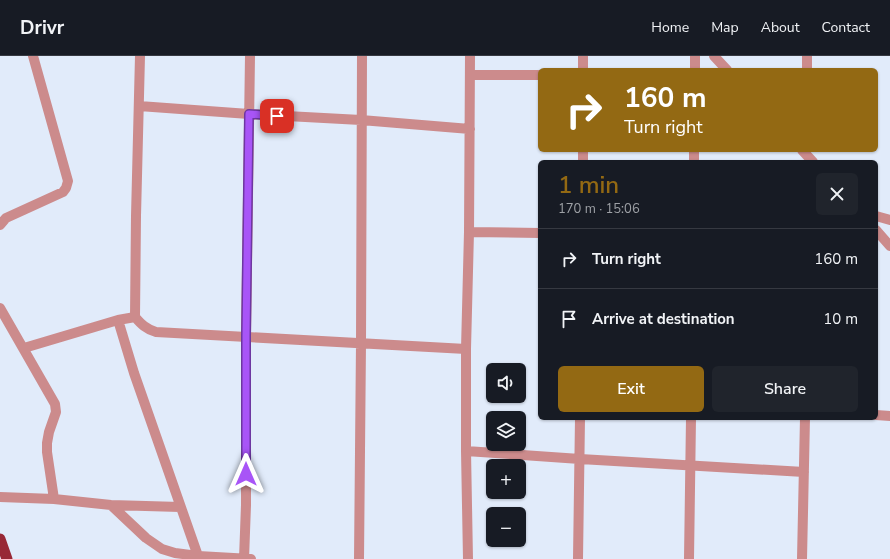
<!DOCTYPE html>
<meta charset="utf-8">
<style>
:root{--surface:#171b24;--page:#20242c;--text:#f1f3f6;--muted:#9ea1a6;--line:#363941;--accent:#936913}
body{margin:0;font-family:"Nunito Sans",sans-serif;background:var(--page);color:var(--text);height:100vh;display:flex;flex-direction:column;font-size:15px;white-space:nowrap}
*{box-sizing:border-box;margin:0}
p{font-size:13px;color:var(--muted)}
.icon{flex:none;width:22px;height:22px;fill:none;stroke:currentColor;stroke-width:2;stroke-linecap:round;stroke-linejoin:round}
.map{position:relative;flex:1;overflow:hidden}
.side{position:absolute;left:538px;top:104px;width:340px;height:260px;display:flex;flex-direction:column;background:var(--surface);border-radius:6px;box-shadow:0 1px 3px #0004}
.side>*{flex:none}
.guide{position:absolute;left:538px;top:12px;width:340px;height:84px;border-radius:6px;box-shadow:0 1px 3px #0004;background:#936913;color:#fff;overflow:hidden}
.buttons{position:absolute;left:486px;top:307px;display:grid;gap:8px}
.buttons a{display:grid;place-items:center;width:40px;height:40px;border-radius:6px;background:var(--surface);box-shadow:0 1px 3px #0004;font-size:20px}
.pin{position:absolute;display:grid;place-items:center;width:34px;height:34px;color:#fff;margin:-17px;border-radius:8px;box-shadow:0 2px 6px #0006}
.me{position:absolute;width:44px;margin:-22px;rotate:0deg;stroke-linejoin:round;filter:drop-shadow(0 0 3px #0008)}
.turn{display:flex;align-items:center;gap:14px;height:84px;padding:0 20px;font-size:18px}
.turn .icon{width:52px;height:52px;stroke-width:2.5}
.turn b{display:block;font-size:28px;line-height:34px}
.round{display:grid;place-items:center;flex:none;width:42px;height:42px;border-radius:6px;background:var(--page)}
.head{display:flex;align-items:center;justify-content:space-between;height:68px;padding:0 20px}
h1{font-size:24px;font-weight:600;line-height:30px;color:var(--accent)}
.action{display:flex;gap:8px;margin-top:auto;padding:8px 20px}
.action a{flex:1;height:46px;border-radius:6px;background:var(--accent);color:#fff;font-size:16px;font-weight:600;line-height:46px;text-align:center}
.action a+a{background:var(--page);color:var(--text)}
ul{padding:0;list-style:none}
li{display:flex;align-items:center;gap:12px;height:60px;padding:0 20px;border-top:1px solid var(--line)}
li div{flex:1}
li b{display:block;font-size:15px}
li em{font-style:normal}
header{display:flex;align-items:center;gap:24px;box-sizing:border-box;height:56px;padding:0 20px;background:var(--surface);border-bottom:1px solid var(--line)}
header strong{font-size:19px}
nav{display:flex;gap:22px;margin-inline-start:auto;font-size:14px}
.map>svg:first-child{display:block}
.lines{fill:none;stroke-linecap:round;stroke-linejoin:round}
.minor{stroke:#cc8b8c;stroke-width:10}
.trunk{stroke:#982836;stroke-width:11}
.route-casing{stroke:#6d37a1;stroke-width:10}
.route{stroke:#a855f7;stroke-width:7}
</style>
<header>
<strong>Drivr</strong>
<nav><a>Home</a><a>Map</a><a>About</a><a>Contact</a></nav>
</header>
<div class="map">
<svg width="890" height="503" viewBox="0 0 890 503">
<rect width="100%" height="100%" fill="#e1ebfa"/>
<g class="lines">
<path class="minor" d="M714 0 727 14
M583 14V0
M695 14V0
M807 14V0
M470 19H540
M139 50 249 58 361 64 470 73
M802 94 813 106
M583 106V94
M694 106V94
M876 160 890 164
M0 169 6 162 63 136 66 132 68 125 33 0
M876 174 890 190
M469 176 540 177
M0 252 55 348 56 356 49 376 47 387V396L54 443
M135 261 136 160 140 0
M118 264 135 261C141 268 146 273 156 276L466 293 469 176 470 0
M24 292 118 264 134 317 198 500
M466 293V395L468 503
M876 359 890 360
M466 395 580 403 804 416
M0 441 54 443 111 449 180 451
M111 449 146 482 162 493 175 497 198 500 251 503
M244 503 246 449V280L250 0
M359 503 361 287 362 0
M578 503 580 362
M689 503 691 362
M802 503 805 362"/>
<path class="trunk" d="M0 483 7 503"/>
</g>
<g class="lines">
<g class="route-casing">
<path id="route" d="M246 418V280L249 58 277 60"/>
</g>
<use href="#route" class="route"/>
</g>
</svg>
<div class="buttons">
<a><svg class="icon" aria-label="sound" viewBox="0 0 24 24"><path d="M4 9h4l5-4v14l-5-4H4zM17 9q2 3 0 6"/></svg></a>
<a><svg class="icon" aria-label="layers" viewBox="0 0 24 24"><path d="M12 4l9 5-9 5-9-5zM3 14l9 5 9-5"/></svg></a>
<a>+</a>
<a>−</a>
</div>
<div class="pin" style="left:277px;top:60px;background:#d93025"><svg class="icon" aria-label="arrive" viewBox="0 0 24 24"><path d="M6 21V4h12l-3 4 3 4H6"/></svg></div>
<svg class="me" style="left:246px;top:418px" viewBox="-20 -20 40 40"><path d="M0-17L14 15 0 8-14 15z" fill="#a855f7" stroke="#fff" stroke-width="4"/></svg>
<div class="guide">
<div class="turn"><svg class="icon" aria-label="right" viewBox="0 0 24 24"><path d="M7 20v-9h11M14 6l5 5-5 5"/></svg><div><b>160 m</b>Turn right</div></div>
</div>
<section class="side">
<div class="head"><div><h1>1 min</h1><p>170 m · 15:06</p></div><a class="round"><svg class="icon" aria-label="close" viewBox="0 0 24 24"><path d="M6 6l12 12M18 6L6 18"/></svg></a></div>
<ul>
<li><svg class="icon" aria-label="right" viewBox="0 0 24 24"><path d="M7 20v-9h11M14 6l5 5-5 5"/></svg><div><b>Turn right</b></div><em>160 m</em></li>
<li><svg class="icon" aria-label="arrive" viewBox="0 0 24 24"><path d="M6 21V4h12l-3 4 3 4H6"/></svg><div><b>Arrive at destination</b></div><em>10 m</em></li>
</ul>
<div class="action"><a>Exit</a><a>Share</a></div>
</section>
</div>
